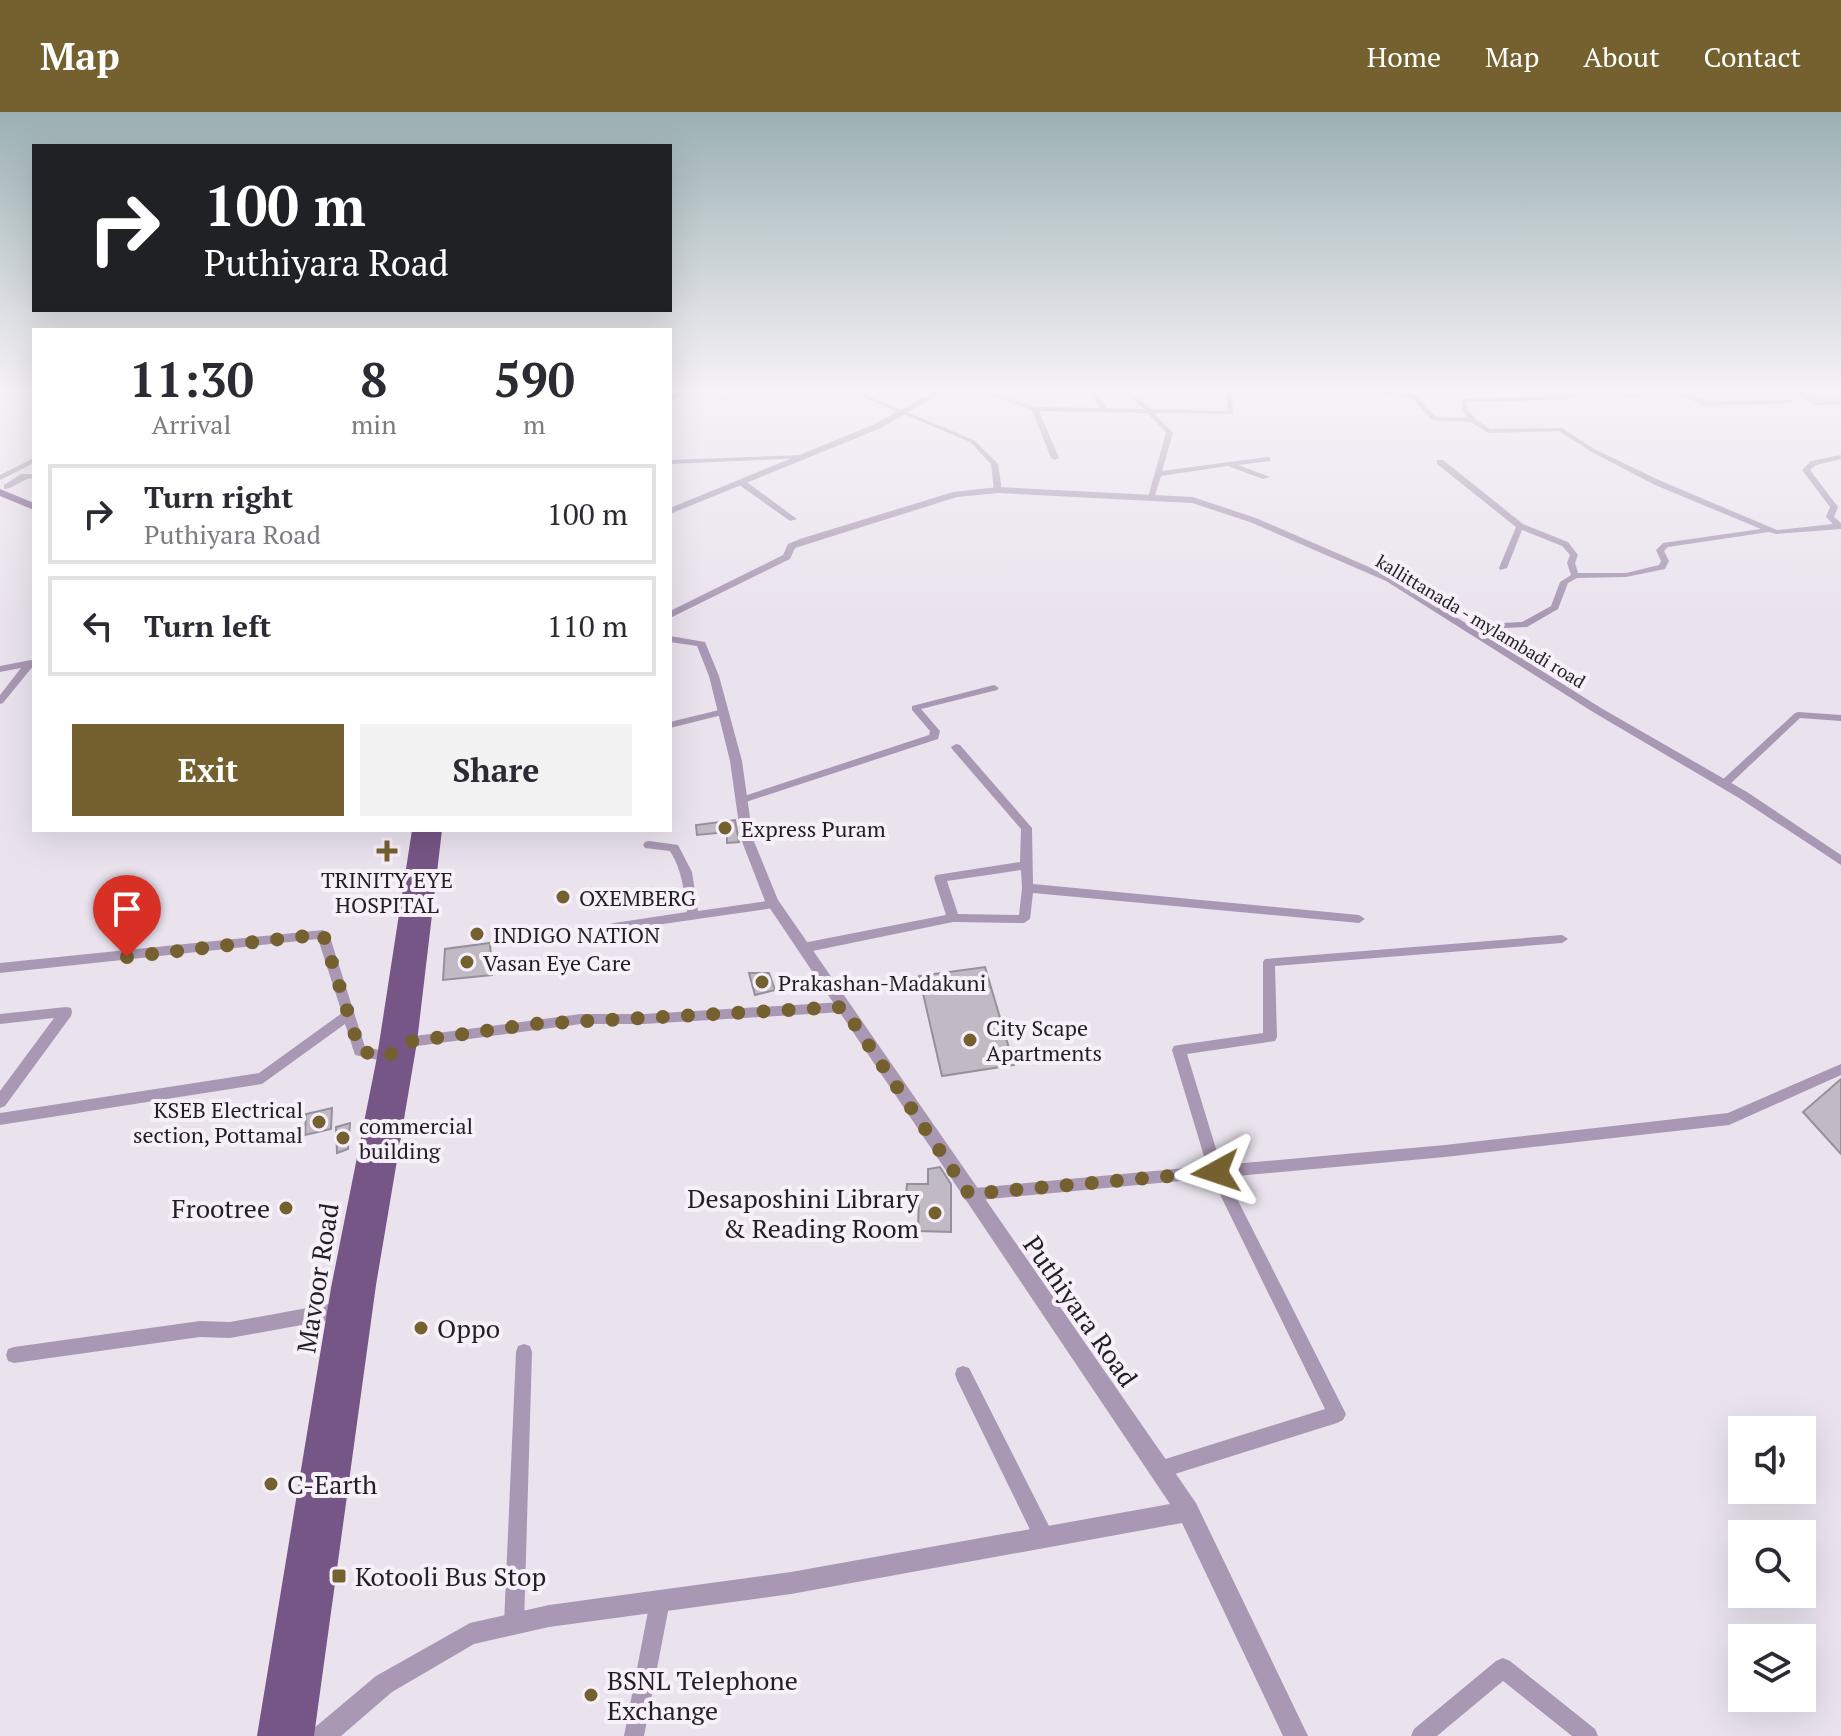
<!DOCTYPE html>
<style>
:root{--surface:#fff;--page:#f2f2f3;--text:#2b2b33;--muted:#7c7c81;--line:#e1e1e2;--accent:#75602f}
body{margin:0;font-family:"PT Serif",serif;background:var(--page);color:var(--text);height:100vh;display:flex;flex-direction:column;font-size:30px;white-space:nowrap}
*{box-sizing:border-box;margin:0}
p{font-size:26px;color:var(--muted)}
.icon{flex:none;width:44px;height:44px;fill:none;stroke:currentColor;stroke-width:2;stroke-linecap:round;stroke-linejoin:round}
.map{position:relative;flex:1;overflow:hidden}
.sheet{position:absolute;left:32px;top:216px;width:640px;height:504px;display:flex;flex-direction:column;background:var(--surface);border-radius:0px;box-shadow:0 8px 32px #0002}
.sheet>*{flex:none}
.banner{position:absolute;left:32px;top:32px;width:640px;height:168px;border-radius:0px;box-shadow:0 8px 32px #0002;background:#202124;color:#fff;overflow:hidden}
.controls{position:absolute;left:1728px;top:1304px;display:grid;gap:16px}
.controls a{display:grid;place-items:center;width:88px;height:88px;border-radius:0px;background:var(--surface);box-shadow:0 8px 32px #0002;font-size:40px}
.pin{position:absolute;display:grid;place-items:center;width:68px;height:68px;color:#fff;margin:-82px -34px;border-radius:50% 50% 50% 0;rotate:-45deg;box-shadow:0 0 8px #0007}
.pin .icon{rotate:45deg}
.me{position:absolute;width:88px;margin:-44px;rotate:265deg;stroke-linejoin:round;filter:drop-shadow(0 0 6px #0008)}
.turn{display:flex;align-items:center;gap:28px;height:168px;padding:0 40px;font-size:36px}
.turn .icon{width:104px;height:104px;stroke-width:2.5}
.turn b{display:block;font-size:56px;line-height:68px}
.eta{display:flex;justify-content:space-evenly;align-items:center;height:136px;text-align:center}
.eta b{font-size:48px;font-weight:700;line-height:56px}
.button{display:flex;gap:16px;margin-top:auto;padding:16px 40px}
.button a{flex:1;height:92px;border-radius:0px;background:var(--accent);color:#fff;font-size:32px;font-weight:700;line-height:92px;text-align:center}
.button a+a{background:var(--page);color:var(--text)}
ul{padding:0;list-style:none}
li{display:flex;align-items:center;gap:24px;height:100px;margin:0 16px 12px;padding:0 24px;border:4px solid var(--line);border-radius:0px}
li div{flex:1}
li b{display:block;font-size:30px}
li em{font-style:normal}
header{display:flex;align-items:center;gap:48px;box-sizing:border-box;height:112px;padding:0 40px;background:var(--accent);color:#fff}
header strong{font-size:38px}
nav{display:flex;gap:44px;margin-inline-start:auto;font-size:28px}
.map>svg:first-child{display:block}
.building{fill:#c1bac5;stroke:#96909a;stroke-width:2}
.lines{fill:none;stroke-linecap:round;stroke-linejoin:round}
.minor{fill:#a998b3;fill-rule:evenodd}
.tertiary{fill:#a998b3;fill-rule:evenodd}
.primary{fill:#765686;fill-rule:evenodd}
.route{stroke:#75602f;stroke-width:14;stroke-dasharray:0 25.2}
.poi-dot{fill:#75602f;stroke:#f7f0fb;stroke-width:3}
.labels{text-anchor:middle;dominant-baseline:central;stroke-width:8;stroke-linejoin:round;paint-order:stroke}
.far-street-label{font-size:18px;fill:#221f23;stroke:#f7f0fb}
.poi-label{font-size:22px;fill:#221f23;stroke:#f7f0fb;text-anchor:start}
.near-poi-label{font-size:26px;fill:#221f23;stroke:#f7f0fb;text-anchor:start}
.near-street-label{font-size:26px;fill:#221f23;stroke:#f7f0fb}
</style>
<header>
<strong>Map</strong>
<nav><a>Home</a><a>Map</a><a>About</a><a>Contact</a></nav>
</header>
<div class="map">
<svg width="1841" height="1624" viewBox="0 0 1841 1624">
<rect width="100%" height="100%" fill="#eae3ee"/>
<path class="building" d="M1803 278H1841V291L1815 292 1794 280H1806Z
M735 708 739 730 727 731V720L697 723 696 713Z
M490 831 492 863 443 868 445 837Z
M985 855 1014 953 942 964 919 864Z
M749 861H769L775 878 755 883Z
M1841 967V1042L1803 1000Z
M332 996 331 1017 305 1023 306 1002Z
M350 1011 348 1037 337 1041 336 1015Z
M940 1055 951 1072V1120L918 1119 919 1084H906L907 1072H928V1057Z"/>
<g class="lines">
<path class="minor" d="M682 278H689L670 289V284Z
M737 278H745L724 288 719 287Z
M757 278H764L772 283 767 284Z
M846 278H854L974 328 998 352 1002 378 998 380 994 378 991 352 970 330Z
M975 278H983L1036 295 1100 296 1088 278H1094L1107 296 1143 297 1133 286 1104 278C1123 277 1137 283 1150 297L1228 299 1226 278H1232L1233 302 1154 301 1173 321 1162 359 1267 345H1270V349L1238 353 1270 365 1263 367 1228 354 1161 364 1155 383 1148 385 1166 321 1147 301 1039 299 1059 346 1055 348 1051 346 1032 298Z
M1342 278H1368L1414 282 1436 305 1468 306 1462 297V287L1560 284 1591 278 1632 281 1674 278 1708 290 1792 288V290L1790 291 1707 294 1671 281 1632 285 1594 281 1560 288 1467 290 1468 297 1475 307 1490 317 1562 316 1594 337 1661 369 1777 418 1833 412 1826 405 1830 395 1802 358 1811 349 1841 343V347L1816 353 1810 358 1838 395 1834 405 1841 411V417L1776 422 1769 420 1668 435 1664 439 1669 449 1665 457 1626 465 1577 466 1568 471 1558 497 1527 515 1463 518 1462 516 1466 513 1522 510 1551 494 1560 470 1571 463 1567 451 1570 443 1562 434 1522 418 1507 456 1500 458 1499 456 1516 415 1437 352V348H1443L1523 412 1568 430 1578 443 1575 451 1578 461H1626L1659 453 1661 449 1656 438 1663 431 1761 417 1655 373 1590 339 1559 319 1488 321 1471 310 1432 308 1412 286 1345 280Z
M802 343 806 345 804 346 670 352V348Z
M34 346V351L0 368V363Z
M21 362H34V366C21 366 15 377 4 377V373Z
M738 368H744L797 407 790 409 738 372Z
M31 548 34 549V553L3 591 0 592V583L21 556 0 560V554Z
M994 573 999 576 997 578 921 597 940 619 938 627 746 690H738L737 688 738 686 929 623 930 619 912 598V594Z
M723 597 728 600 726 602 670 616V610Z
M1798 600 1841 603V609L1800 606 1728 674H1720L1719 672 1720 670 1795 601Z
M956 632 960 633 1032 716 1033 772 1359 803 1365 807 1359 811 1033 781 1030 807 1024 811 953 810 803 841 799 839 797 836 799 833 803 831 946 803 934 766 936 763 1020 750 1021 717 952 637 951 635ZM1021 758 1022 776 1019 803 958 802 947 769Z
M649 729 678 733 692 760 698 799 774 788 780 792 774 796 614 819 610 818 608 815 610 812 614 811 687 800C684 779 682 758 670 739L645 736 643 733 645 730Z
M323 818 329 822 365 935 385 939 407 925 581 902H644L843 890 848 891 849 895 848 899 843 900 644 912H581L410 935 387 950 355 943 345 912 262 972 0 1013V1001L259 961 342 901 318 827 0 861V851Z
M1562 823 1568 827 1562 831 1275 854 1277 925 1275 929 1187 942 1221 1053 1445 1033 1728 1001 1841 952V963L1729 1013 1445 1045 1226 1065 1346 1302 1343 1308 1337 1311 1159 1367 1153 1364 1150 1358 1153 1352 1159 1349 1325 1297 1212 1066 969 1089 964 1087 962 1082 964 1077 1207 1054 1172 938 1174 934 1179 933 1263 921V850L1265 847Z
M66 895 71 896 72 900 71 904 5 994 0 996V979L54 906 0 912V902Z
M340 1190 346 1193 348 1198 346 1203 340 1206 230 1226 200 1225 14 1251 8 1249 6 1243 8 1237 14 1235 200 1209 230 1210Z
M524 1232 530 1234 532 1240 524 1512 521 1519 514 1522 507 1519 504 1512 516 1240 518 1234Z
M963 1254 969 1256 1051 1418 1053 1425 1051 1432 1044 1434 1037 1432 957 1268 955 1262 957 1256Z
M660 1479 667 1482 670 1489 644 1624H624L650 1489 653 1482Z
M1503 1546 1510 1549 1595 1617 1598 1624H1572L1503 1569 1437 1624H1411L1414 1617 1496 1549Z"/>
<path class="tertiary" d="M937 278H946L881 316 670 402V396L875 312Z
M998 375 1193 385 1256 406 1392 465 1601 596 1747 680 1841 743V753L1739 686 1593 600 1386 469 1250 410 1192 391 998 381 957 385 795 436 790 447 670 506V499L783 443 788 432 800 427 953 380Z
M670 524 705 530 719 564 742 649 753 727 778 788 1196 1391 1308 1624H1283L1182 1411 791 1482 549 1515 474 1532 392 1580 341 1624H310L314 1616 376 1564 470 1511 549 1493 791 1460 1170 1392 765 789 741 727 730 649 709 564 697 534 670 530Z"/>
<path class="primary" d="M0 377 34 391V398L0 384Z
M412 718H442L417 930 376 1173 314 1624H257L331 1176 377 945Z"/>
</g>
<linearGradient id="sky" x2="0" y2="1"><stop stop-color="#9bb0b3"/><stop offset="0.55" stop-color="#f6f2f7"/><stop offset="1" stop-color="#f6f2f7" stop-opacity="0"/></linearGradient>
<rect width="1841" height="505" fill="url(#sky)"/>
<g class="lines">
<path class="route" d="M127 845 323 822 360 939 387 945 407 930 534 912 843 895 969 1082 1216 1060"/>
</g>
<g class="poi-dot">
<circle cx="725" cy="716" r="8"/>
<path d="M383 727h8v8h8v8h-8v8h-8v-8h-8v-8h8z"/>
<circle cx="563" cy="785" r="8"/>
<circle cx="477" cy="822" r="8"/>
<circle cx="467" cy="850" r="8"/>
<circle cx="762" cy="870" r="8"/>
<circle cx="970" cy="928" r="8"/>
<circle cx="319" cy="1010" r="8"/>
<circle cx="343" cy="1026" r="8"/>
<circle cx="286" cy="1096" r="8"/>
<circle cx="935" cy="1101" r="8"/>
<circle cx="421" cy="1216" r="8"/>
<circle cx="271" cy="1372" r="8"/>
<rect x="331" y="1456" width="16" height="16" rx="4"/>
<circle cx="591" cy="1583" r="8"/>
</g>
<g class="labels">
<g class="far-street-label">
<text transform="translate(1481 509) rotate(31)">kallittanada - mylambadi road</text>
</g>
<g class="poi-label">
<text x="741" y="716">Express Puram</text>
<text x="387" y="767" text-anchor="middle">TRINITY EYE<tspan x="387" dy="25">HOSPITAL</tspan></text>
<text x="579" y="785">OXEMBERG</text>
<text x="493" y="822">INDIGO NATION</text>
<text x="483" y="850">Vasan Eye Care</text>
<text x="778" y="870">Prakashan-Madakuni</text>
<text x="986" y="915">City Scape<tspan x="986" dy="25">Apartments</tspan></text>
<text x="303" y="997" text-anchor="end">KSEB Electrical<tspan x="303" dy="25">section, Pottamal</tspan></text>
<text x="359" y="1013">commercial<tspan x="359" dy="25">building</tspan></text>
</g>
<g class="near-poi-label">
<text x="919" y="1086" text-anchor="end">Desaposhini Library<tspan x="919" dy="30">&amp; Reading Room</tspan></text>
<text x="270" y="1096" text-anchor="end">Frootree</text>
<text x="437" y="1216">Oppo</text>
<text x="287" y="1372">C-Earth</text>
<text x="355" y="1464">Kotooli Bus Stop</text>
<text x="607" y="1568">BSNL Telephone<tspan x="607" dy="30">Exchange</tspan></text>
</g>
<g class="near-street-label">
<text transform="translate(317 1166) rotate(-81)">Mavoor Road</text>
<text transform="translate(1081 1199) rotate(55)">Puthiyara Road</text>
</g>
</g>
</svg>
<div class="controls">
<a><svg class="icon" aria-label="sound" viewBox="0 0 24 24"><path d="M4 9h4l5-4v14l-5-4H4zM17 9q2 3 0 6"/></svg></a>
<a><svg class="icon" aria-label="search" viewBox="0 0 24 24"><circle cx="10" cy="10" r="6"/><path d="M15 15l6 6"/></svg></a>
<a><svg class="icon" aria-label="layers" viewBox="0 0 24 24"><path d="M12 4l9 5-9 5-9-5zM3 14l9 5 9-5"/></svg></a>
</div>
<div class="pin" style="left:127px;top:845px;background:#d93025"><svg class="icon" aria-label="arrive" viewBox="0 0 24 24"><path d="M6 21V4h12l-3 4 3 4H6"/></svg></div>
<svg class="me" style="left:1216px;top:1060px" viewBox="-20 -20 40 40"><path d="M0-17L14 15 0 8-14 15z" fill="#75602f" stroke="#fff" stroke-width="4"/></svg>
<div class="banner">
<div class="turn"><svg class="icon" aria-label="right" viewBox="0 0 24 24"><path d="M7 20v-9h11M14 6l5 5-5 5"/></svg><div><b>100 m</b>Puthiyara Road</div></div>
</div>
<section class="sheet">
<div class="eta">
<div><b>11:30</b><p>Arrival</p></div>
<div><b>8</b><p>min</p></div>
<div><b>590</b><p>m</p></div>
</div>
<ul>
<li><svg class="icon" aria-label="right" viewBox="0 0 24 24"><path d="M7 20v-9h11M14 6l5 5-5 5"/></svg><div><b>Turn right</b><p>Puthiyara Road</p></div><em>100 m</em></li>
<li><svg class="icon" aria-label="left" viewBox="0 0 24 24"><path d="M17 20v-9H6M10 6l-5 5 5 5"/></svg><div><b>Turn left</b></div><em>110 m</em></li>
</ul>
<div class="button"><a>Exit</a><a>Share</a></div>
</section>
</div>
